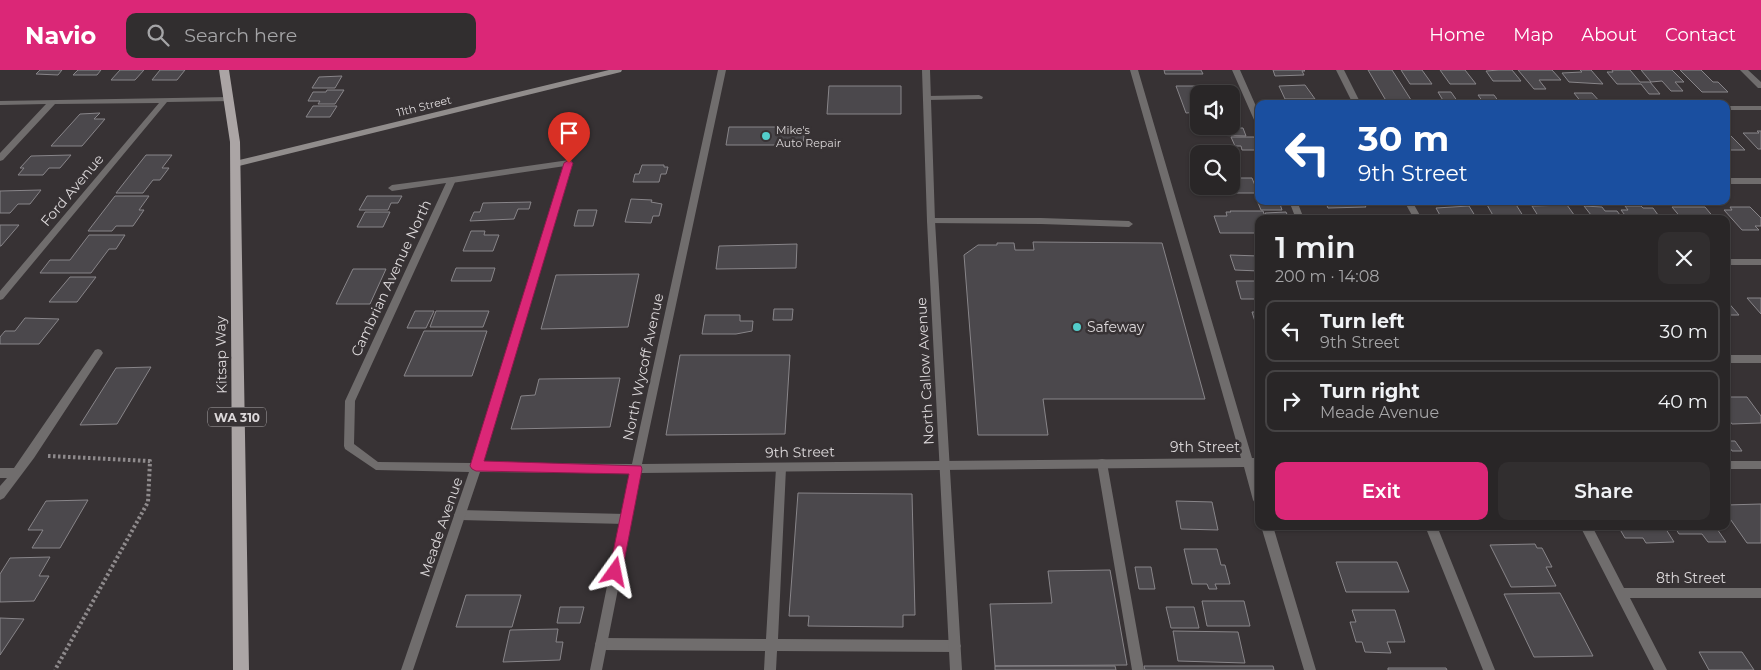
<!DOCTYPE html>
<meta charset="utf-8">
<style>
:root{--surface:#292627;--page:#312e2f;--text:#f1f3f6;--muted:#a5a5a7;--line:#454344;--accent:#db2777}
body{margin:0;font-family:Montserrat,sans-serif;background:var(--page);color:var(--text);height:100vh;display:flex;flex-direction:column;font-size:19px;white-space:nowrap}
*{box-sizing:border-box;margin:0}
p{font-size:16px;color:var(--muted)}
.icon{flex:none;width:28px;height:28px;fill:none;stroke:currentColor;stroke-width:2;stroke-linecap:round;stroke-linejoin:round}
.map{position:relative;flex:1;overflow:hidden}
.details{position:absolute;left:1255px;top:145px;width:475px;height:315px;display:flex;flex-direction:column;background:var(--surface);border-radius:10px;box-shadow:0 1px 4px #0004,0 0 0 1px var(--line)}
.details>*{flex:none}
.hud{position:absolute;left:1255px;top:30px;width:475px;height:105px;border-radius:10px;box-shadow:0 1px 4px #0004,0 0 0 1px var(--line);background:#1a4fa0;color:#fff;overflow:hidden}
.fabs{position:absolute;left:1190px;top:15px;display:grid;gap:10px}
.fabs a{display:grid;place-items:center;width:50px;height:50px;border-radius:10px;background:var(--surface);box-shadow:0 1px 4px #0004,0 0 0 1px var(--line);font-size:25px}
.pin{position:absolute;display:grid;place-items:center;width:42px;height:42px;color:#fff;margin:-51px -21px;border-radius:50% 50% 50% 0;rotate:-45deg;box-shadow:0 0 5px #0007}
.pin .icon{rotate:45deg}
.me{position:absolute;width:55px;margin:-28px;rotate:12deg;stroke-linejoin:round;filter:drop-shadow(0 0 4px #0008)}
.turn{display:flex;align-items:center;gap:18px;height:105px;padding:0 20px;font-size:22px}
.turn .icon{width:65px;height:65px;stroke-width:2.5}
.turn b{display:block;font-size:35px;line-height:42px}
.round{display:grid;place-items:center;flex:none;width:52px;height:52px;border-radius:10px;background:var(--page)}
.summary{display:flex;align-items:center;justify-content:space-between;height:85px;padding:0 20px}
h1{font-size:30px;font-weight:600;line-height:38px}
.cta{display:flex;gap:10px;margin-top:auto;padding:10px 20px}
.cta a{flex:1;height:58px;border-radius:10px;background:var(--accent);color:#fff;font-size:20px;font-weight:600;line-height:58px;text-align:center}
.cta a+a{background:var(--page);color:var(--text)}
ul{padding:0;list-style:none}
li{display:flex;align-items:center;gap:15px;height:62px;margin:0 10px 8px;padding:0 10px;border:2px solid var(--line);border-radius:10px}
li div{flex:1}
li b{display:block;font-size:19px}
li em{font-style:normal}
header{display:flex;align-items:center;gap:30px;box-sizing:border-box;height:70px;padding:0 25px;background:var(--accent);color:#fff}
header strong{font-size:24px}
nav{display:flex;gap:28px;margin-inline-start:auto;font-size:18px}
.search{width:350px;height:45px;background:var(--page);display:flex;align-items:center;gap:12px;box-sizing:border-box;padding:0 18px;border-radius:10px;color:var(--muted);font-size:19px}
.map>svg:first-child{display:block}
.building{fill:#4b484c;stroke:#888589}
.lines{fill:none;stroke-linecap:round;stroke-linejoin:round}
.path{stroke:#8e8a8c;stroke-width:4;stroke-dasharray:2.5 2.5;stroke-linecap:butt}
.service{fill:#706d6d;fill-rule:evenodd}
.minor{fill:#706d6d;fill-rule:evenodd}
.tertiary{fill:#706d6d;fill-rule:evenodd}
.secondary{fill:#918d8c;fill-rule:evenodd}
.primary{fill:#aba5a5;fill-rule:evenodd}
.route{fill:#db2777;stroke:#8e194d}
.poi-dot{fill:#53cdcb;stroke:#373234;stroke-width:2}
.labels{text-anchor:middle;dominant-baseline:central;stroke-width:5;stroke-linejoin:round;paint-order:stroke}
.far-street-label{font-size:11px;fill:#dcd8da;stroke:#373234}
.far-poi-label{font-size:11px;fill:#dcd8da;stroke:#373234;text-anchor:start}
.shield{fill:#373234;stroke:#aaa6a8;stroke-width:1}
.shield-label{font-size:12px;font-weight:bold;fill:#dcd8da}
.street-label{font-size:14px;fill:#dcd8da;stroke:#373234}
.poi-label{font-size:14px;fill:#dcd8da;stroke:#373234;text-anchor:start}
</style>
<header>
<strong>Navio</strong>
<div class="search"><svg class="icon" aria-label="search" viewBox="0 0 24 24"><circle cx="10" cy="10" r="6"/><path d="M15 15l6 6"/></svg>Search here</div>
<nav><a>Home</a><a>Map</a><a>About</a><a>Contact</a></nav>
</header>
<div class="map">
<svg width="1761" height="600" viewBox="0 0 1761 600">
<rect width="100%" height="100%" fill="#373234"/>
<path class="building" d="M40 0H62L58 5 36 4Z
M78 0H101L97 5H73Z
M120 0H144L135 10H111Z
M160 0H185L177 10H152Z
M1164 0H1201L1203 4H1165Z
M1273 0H1304L1305 1H1302L1304 5 1275 6Z
M1368 0H1392L1413 33 1388 34Z
M1401 0H1422L1432 14H1410Z
M1440 0H1465L1476 14H1450Z
M1499 0H1512L1521 11H1493L1486 1Z
M1518 0H1552L1561 10H1539L1546 19H1534Z
M1580 0H1591L1603 14 1569 12 1562 3 1582 2Z
M1612 0H1630L1640 12H1650L1660 24H1649L1641 14H1617L1607 2H1613Z
M1641 0H1672L1684 12H1675L1683 21H1671L1662 11 1651 12Z
M1680 0H1701L1713 12H1718L1728 22H1702Z
M342 6 335 18H312L319 7Z
M1305 15 1315 29H1285L1279 16Z
M829 16H901V44H827Z
M1176 16H1211L1215 24H1199V42L1186 43Z
M327 20H344L335 34H318L320 31H308L313 22H326Z
M1438 22H1451L1458 32H1444Z
M1574 23H1592L1601 33H1582Z
M1478 25H1494L1499 32H1483Z
M313 36H337L330 47H306Z
M100 43 94 49H105L82 76H51L80 44Z
M1231 51 1235 58H1243L1246 66 1206 65 1203 56H1231Z
M729 57H805L803 75H726Z
M1757 61H1761V79H1758L1743 63H1759Z
M1726 65H1730L1745 80H1726Z
M1231 67H1254L1259 80H1242L1241 76H1235Z
M71 85 60 98H49L43 105H18L24 98H20L31 86Z
M146 85H172L162 98H169L160 110H153L143 123H116Z
M642 95H664V97H668L666 104H661L659 112H633L635 104H639Z
M1231 108H1252L1258 123H1232L1230 119 1223 118 1222 116H1231Z
M41 120 30 134H18L10 143H0V121Z
M115 126H149L139 140H144L133 156H116L112 161H88Z
M367 126H402L398 133H391L388 140H359Z
M1256 128H1259V131H1279L1282 140H1261Z
M631 129 652 130 651 132 662 134 659 146H653L651 153 625 152Z
M1325 131H1362L1366 137 1328 138Z
M531 132 529 139H518L514 149 470 151 474 142H480L483 133Z
M1486 133H1515L1525 149H1495Z
M1567 135 1577 149H1540L1532 136Z
M1469 136 1477 149H1442L1436 138Z
M1584 136 1602 137 1605 141H1617L1623 149H1587L1584 145H1591Z
M1625 136H1641L1643 138H1653L1661 149H1628L1621 140H1628Z
M1672 137H1705L1715 149H1682Z
M1730 137H1750L1761 148V156H1755L1759 160H1742L1724 140H1732Z
M578 140H597L593 156H574Z
M1230 141H1263L1266 149H1259V158H1255L1256 163H1220L1214 146H1227L1226 142H1231Z
M365 142H390L383 157H357Z
M1286 142 1289 149H1268L1265 143Z
M1369 145 1371 149H1350L1348 146Z
M0 155H19L1 176H0Z
M471 161H485L484 165H499L493 181H463Z
M89 165H125L116 179H109L91 203H40L50 190H70Z
M1033 172 1162 173 1205 329H1043L1048 365H978L964 185 978 175H997V173H1014L1015 180H1034Z
M797 174 796 198 716 199 719 176Z
M1230 185 1259 186V201L1235 200Z
M456 198H495L491 211H451Z
M353 199H386L370 234H336Z
M639 204 628 257 541 259 556 205Z
M70 207H96L77 232H49Z
M1236 211H1259V229H1241Z
M1747 228H1761V244Z
M1726 230 1739 245H1726Z
M774 239H793L792 250H773Z
M415 241H434L426 258H407Z
M436 241H489L483 257H430Z
M1252 242H1259V261H1258Z
M705 245H740V251H753L752 261 736 264H702Z
M25 248 59 249 39 274H0V267L5 261H15Z
M424 261H487L472 306H404Z
M680 285H790L785 364 666 365Z
M151 297 117 354 80 355 116 298Z
M620 308 610 357 511 359 521 326 535 325 539 309Z
M1726 327H1747L1761 346V353L1732 354 1726 346Z
M1726 371H1735L1742 381H1732Z
M798 423 912 424 915 545H903V557L808 556 809 546H789Z
M88 430 60 478H32L43 460H28L46 431Z
M1176 431 1212 432 1218 460 1181 459Z
M1726 435 1761 434V473H1747L1726 443Z
M1321 456H1383L1322 458Z
M1494 456H1529L1530 458H1495Z
M1618 456H1664L1674 472 1646 473 1643 468H1625Z
M1674 456H1715L1726 472H1708L1702 464H1679Z
M1535 474 1537 478H1542L1552 497H1546L1556 516 1511 517 1490 475Z
M1184 479H1217L1221 495H1225L1230 514H1215L1217 519H1209L1207 514H1192Z
M50 487 39 506H49L34 531 0 532V504L10 488Z
M1336 492H1397L1409 522H1346Z
M1135 497H1151L1155 519H1139Z
M1110 500 1127 595 995 596 990 534 1052 533 1048 501Z
M1560 523 1593 586 1534 587 1504 524Z
M466 525H521L512 557H456Z
M1202 531H1244L1250 556H1207Z
M560 537H584L580 553H557Z
M1166 537H1194L1199 558H1171Z
M1352 540H1395L1405 572H1387L1391 583 1365 582 1362 572H1356L1350 552H1356Z
M0 548 24 549 0 585Z
M558 559 556 572H563L560 590 503 592 510 560Z
M1173 561 1238 562 1245 593 1178 591Z
M1699 582H1742L1754 600H1709Z
M995 596H1115L1116 600H995Z
M1144 596H1273L1274 600H1145Z
M1388 598H1446L1447 600H1388Z"/>
<g class="lines">
<path class="path" d="M48 386 150 391 148 432 55 600"/>
<path class="service" d="M1232 0H1240L1259 43V54L1255 52Z
M979 25 983 27 982 29 927 30 923 28 927 26Z
M1726 36H1761V40H1726Z
M569 90 572 91V95L452 113 448 110 452 107Z
M1289 131H1297L1304 149H1296Z
M931 148H1041L1129 151 1133 154 1129 157 1041 154 928 153 927 151 928 149Z
M1726 189H1761V195H1726Z
M1102 389 1106 390 1107 393 1144 600H1132L1097 393 1098 390Z
M1726 391H1761V399H1726Z
M781 393 785 395 786 398 778 569 955 570 959 572 961 576 959 580 955 582 777 581 776 600H764L765 581 601 580 597 578 595 574 597 570 601 568 766 569 776 398 777 395Z
M460 440 626 444 630 446 632 449 630 452 626 454 460 450 456 448 454 445 456 442Z
M1425 456H1437L1495 600H1483Z"/>
<path class="minor" d="M718 0H726L642 394 1241 388 1130 0H1138L1252 388H1259V396L1255 397 1259 410V435L1255 433 1253 430 1244 397 641 403 602 600H590L630 403 480 402 413 600H401L469 402 376 400 345 379 344 376 345 331 446 113 392 121 388 118 392 115 452 107 456 110 355 331 354 374 378 392 472 393 565 93 569 90 573 93 482 393 632 394Z
M1336 0H1344L1361 34H1353Z
M1740 0H1748L1761 12V18H1758Z
M230 27H233V31L167 32 3 229 0 230V221L159 33 55 34 3 90 0 91V83L46 34 0 35V31Z
M1726 108H1761V114H1726Z
M1404 131H1412L1422 149H1414Z
M98 279 101 280 103 283 101 286 34 388 4 428 0 430V416L7 408H0V398H14L95 280Z
M1726 285H1761V293H1726Z
M1261 456H1273L1316 600H1304Z
M1580 456H1592L1624 518H1761V528H1630L1667 600H1654Z"/>
<path class="tertiary" d="M922 0H930L935 151 962 600H950L927 151Z"/>
<path class="secondary" d="M609 0H622L621 2 235 97 231 94 235 91Z"/>
<path class="primary" d="M219 0H229L240 72 249 600H233L230 72Z"/>
</g>
<path class="route" d="M569 90 573 93 484 391 641 396 642 399 622 502 620 507 615 509 611 507 609 502 629 404 476 401 472 399 470 396 564 93Z"/>
<g class="poi-dot">
<circle cx="766" cy="66" r="5"/>
<circle cx="1077" cy="257" r="5"/>
</g>
<g class="labels">
<g class="far-street-label">
<text transform="translate(424 36) rotate(-14)">11th Street</text>
</g>
<g class="far-poi-label">
<text x="776" y="60">Mike's<tspan x="776" dy="13">Auto Repair</tspan></text>
</g>
<rect class="shield" x="208" y="337.5" width="58" height="19" rx="4"/>
<g class="shield-label">
<text x="237" y="347">WA 310</text>
</g>
<g class="street-label">
<text transform="translate(72 120) rotate(-50)">Ford Avenue</text>
<text transform="translate(391 208) rotate(-65)">Cambrian Avenue North</text>
<text transform="translate(221 285) rotate(-91)">Kitsap Way</text>
<text transform="translate(643 297) rotate(-78)">North Wycoff Avenue</text>
<text transform="translate(925 301) rotate(-93)">North Callow Avenue</text>
<text x="1205" y="377">9th Street</text>
<text transform="translate(800 382) rotate(-1)">9th Street</text>
<text transform="translate(441 457) rotate(-71)">Meade Avenue</text>
<text x="1691" y="508">8th Street</text>
</g>
<g class="poi-label">
<text x="1087" y="257">Safeway</text>
</g>
</g>
</svg>
<div class="fabs">
<a><svg class="icon" aria-label="sound" viewBox="0 0 24 24"><path d="M4 9h4l5-4v14l-5-4H4zM17 9q2 3 0 6"/></svg></a>
<a><svg class="icon" aria-label="search" viewBox="0 0 24 24"><circle cx="10" cy="10" r="6"/><path d="M15 15l6 6"/></svg></a>
</div>
<div class="pin" style="left:569px;top:93px;background:#d93025"><svg class="icon" aria-label="arrive" viewBox="0 0 24 24"><path d="M6 21V4h12l-3 4 3 4H6"/></svg></div>
<svg class="me" style="left:615px;top:502px" viewBox="-20 -20 40 40"><path d="M0-17L14 15 0 8-14 15z" fill="#db2777" stroke="#fff" stroke-width="4"/></svg>
<div class="hud">
<div class="turn"><svg class="icon" aria-label="left" viewBox="0 0 24 24"><path d="M17 20v-9H6M10 6l-5 5 5 5"/></svg><div><b>30 m</b>9th Street</div></div>
</div>
<section class="details">
<div class="summary"><div><h1>1 min</h1><p>200 m · 14:08</p></div><a class="round"><svg class="icon" aria-label="close" viewBox="0 0 24 24"><path d="M6 6l12 12M18 6L6 18"/></svg></a></div>
<ul>
<li><svg class="icon" aria-label="left" viewBox="0 0 24 24"><path d="M17 20v-9H6M10 6l-5 5 5 5"/></svg><div><b>Turn left</b><p>9th Street</p></div><em>30 m</em></li>
<li><svg class="icon" aria-label="right" viewBox="0 0 24 24"><path d="M7 20v-9h11M14 6l5 5-5 5"/></svg><div><b>Turn right</b><p>Meade Avenue</p></div><em>40 m</em></li>
</ul>
<div class="cta"><a>Exit</a><a>Share</a></div>
</section>
</div>
